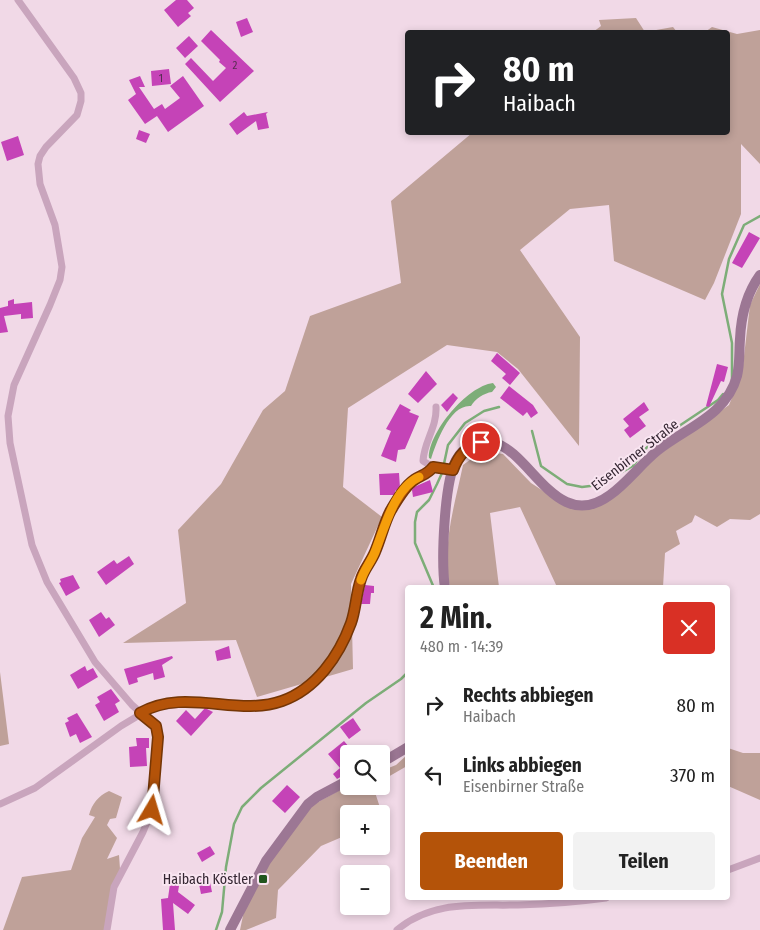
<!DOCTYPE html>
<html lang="de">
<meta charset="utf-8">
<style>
:root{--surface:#fff;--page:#f2f2f2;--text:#222;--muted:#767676;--accent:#b45309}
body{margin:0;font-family:"Fira Sans Condensed",sans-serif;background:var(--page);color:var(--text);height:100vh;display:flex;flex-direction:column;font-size:19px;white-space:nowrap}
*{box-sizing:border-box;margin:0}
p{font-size:16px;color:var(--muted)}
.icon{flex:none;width:28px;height:28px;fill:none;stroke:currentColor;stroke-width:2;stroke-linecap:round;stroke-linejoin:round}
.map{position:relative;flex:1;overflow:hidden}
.details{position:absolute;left:405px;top:585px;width:325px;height:315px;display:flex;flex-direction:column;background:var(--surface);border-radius:5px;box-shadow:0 2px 8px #0003}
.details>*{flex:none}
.hud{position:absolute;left:405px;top:30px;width:325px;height:105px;border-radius:5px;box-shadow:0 2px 8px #0003;background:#202124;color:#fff;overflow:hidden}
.controls{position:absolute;left:340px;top:745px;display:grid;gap:10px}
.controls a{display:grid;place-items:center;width:50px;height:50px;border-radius:5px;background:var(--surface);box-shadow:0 2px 8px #0003;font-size:25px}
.pin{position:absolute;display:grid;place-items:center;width:42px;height:42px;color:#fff;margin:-21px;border:2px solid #fff;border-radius:50%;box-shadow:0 1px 5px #0007}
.me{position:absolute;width:55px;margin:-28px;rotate:7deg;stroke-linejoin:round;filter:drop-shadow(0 0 4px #0008)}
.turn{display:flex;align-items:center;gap:18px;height:105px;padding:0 15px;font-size:22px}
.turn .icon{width:65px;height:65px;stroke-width:2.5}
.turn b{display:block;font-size:35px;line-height:42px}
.round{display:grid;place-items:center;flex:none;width:52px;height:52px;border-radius:5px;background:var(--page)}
.head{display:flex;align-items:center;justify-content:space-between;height:85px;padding:0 15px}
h1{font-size:30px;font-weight:700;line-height:38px}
.action{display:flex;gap:10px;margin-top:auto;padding:10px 15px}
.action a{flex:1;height:58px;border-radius:5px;background:var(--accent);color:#fff;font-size:20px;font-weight:700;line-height:58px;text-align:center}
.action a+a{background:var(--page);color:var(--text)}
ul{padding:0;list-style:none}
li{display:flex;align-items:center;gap:15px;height:70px;padding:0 15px}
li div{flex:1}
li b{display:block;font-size:19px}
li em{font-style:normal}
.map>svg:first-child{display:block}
.green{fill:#bfa199}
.water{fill:#7dad78}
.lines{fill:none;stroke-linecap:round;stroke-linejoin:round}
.stream{stroke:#7dad78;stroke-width:2.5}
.building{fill:#c543b7}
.minor{stroke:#c9a5bd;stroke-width:7}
.secondary{stroke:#9c7794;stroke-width:10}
.route-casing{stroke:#753606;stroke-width:12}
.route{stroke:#b45309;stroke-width:9}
.slow{stroke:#f59e0b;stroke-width:9}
.poi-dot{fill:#21551d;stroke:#f9e5f1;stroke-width:2}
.labels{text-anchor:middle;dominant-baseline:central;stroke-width:4;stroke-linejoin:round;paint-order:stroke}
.number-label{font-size:11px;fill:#582d53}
.street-label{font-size:14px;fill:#342632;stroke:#f9e5f1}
.poi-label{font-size:14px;fill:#342632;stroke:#f9e5f1;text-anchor:end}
</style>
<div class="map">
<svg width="760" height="930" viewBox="0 0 760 930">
<rect width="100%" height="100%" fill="#f1d9e7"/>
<path class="green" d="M636 18 645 32 673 27 677 32H593L601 26 599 20Z
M712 27 737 34 760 30V164L741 144V214L714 283 705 300 614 261 609 205 570 209 520 250 580 337 579 446 518 369 497 352 447 345 348 408 343 487 382 517 351 584 353 669 257 697 236 640 123 643 186 603 178 530 221 484 263 410 285 391 310 316 401 283 391 201 472 133 728 132V32H705Z
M760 284V514L750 520 730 519 717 527 695 515 692 522 676 531 680 544 665 553 663 587H557L520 507 490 513 499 587H450C441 547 455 504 463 465L482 451 503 454 531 483 560 502 585 510 610 499 650 461 729 405 742 373 750 305Z
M0 672 9 744 0 746Z
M728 748 743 753H760V800L728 786Z
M407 755V766L381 781V771L396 765Z
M349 785 373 786 384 820 381 821V814H349V834L321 846 278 890 276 918 246 930H240L245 906 264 870 311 806Z
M109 791 122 797 116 818 110 819 107 825 117 838 107 859 119 855 120 869 108 930H3L22 877 71 870 82 838 95 817 89 815C92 804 98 796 109 791Z"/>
<path class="water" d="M493 383 496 387 492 392C484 393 475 399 471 406 450 404 436 443 431 459L429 458C428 433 467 386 493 383Z"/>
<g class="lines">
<path class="stream" d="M732 380V343L722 294 729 259 744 225 760 216
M532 431 541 466 567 484 582 487 598 485 633 466 646 448 718 400 723 394
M434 588 415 543V522L417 512 429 500 437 484 442 473 448 445 465 423 484 411 499 407
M216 930 222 912 226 867 234 824 242 807 261 788 366 703 401 679 408 672"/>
</g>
<path class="building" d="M176 0H187L194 8 188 13 191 16 178 27 164 10Z
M247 18 253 32 241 37 236 22Z
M211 30 254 71 220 102 185 64 191 58 213 81 226 68 219 62 220 60 201 41Z
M189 36 198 46 185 58 176 48Z
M169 69 171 84 152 86 151 71Z
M140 76 145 87H139L154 109 162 104 165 109 180 98 170 86 183 76 204 106 168 132 157 116 145 124 128 100 136 94 129 80Z
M244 112 247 116 268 112 266 114 269 128 258 130 256 121 237 135 229 124Z
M139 130 150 134 146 143 136 139Z
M18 136 24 155 7 161 1 142Z
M749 232 760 238 742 268 732 263Z
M14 299V304L32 302 33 318 21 319V314L4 316 8 332 0 333V308L8 306V301Z
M497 353 520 373 510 385 502 378 506 374 491 361Z
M717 364 728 367 724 382 721 381 709 407 706 406Z
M426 371 437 384 418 403 408 394Z
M509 386 533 405 538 413 531 418 527 412 523 416 500 398Z
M453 393 458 398 447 412 441 405Z
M644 402 649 410 639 417 646 426 630 438 624 430 629 426 623 419Z
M400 404 411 410 409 412 419 416 405 449 398 450 396 462 381 456 391 431 386 429Z
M399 473 400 488 395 491V495H380L379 474Z
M430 480 433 492 413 497 412 490 414 487Z
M129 556 134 564 106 585 97 572 114 560 117 564Z
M73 575 80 588 66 596 59 583 61 582 60 579Z
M365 585 374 586V593H371L370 604H361Z
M101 612 106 619 109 617 115 625 99 637 89 620Z
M229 646 231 658 217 661 215 651Z
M172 656 173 658 162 665 165 677 154 680 153 673 137 678 138 682 129 685 124 669Z
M85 666 87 671 93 668 98 677 78 689 70 675Z
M111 689 120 701 115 704 119 712 104 721 95 705 100 702 97 697Z
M205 708 213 712 191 736 176 721 186 710 195 719Z
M77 713 92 737 80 743 76 734 70 737 65 723 69 721 67 718Z
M353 718 361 730 349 739 340 727Z
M136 738H149V748H146L147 766 130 767 129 747 137 746Z
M344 741 355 754H349V772L337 779 333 774 340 768 328 754Z
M287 785 300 797 285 813 272 801Z
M210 846 215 854 202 862 197 853Z
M209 877 212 892 201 894 198 879Z
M178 882 179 886 178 892 195 905 188 914 173 903 175 930H163L161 899 168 898 170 884Z"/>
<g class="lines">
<path class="minor" d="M18 0 74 78 81 93V101L77 115 46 147 40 156 38 164 40 184 55 225 62 267 60 280 50 305 14 385 8 416 10 443 32 545 47 582 95 662 132 705 156 726 158 737 152 810 143 832 114 887 107 930
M433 467 423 461C424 441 437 428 436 407
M0 804 35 788 121 726 151 708 196 702 262 705 289 698 307 688 328 666 346 634 354 612 361 579 375 553 383 528 392 508 410 483 429 473 433 467 453 470
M728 870 760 858
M397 930C432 900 475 906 518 905 547 904 577 902 606 898"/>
<path class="secondary" d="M445 588C441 561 444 484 456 460 463 447 480 438 495 443 532 454 557 534 610 495 627 483 640 465 657 451 687 427 726 416 737 376 740 364 739 351 740 339 741 316 747 293 760 275
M381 763 408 747
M230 930 266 861 308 804 317 797 349 780"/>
</g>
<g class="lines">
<g class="route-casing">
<path id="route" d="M152 810 158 737 156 726 140 713C185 687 237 717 282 701 316 689 339 656 351 623 356 609 356 593 361 579 364 569 371 562 375 552 381 538 384 523 391 510 397 500 405 486 414 480 421 475 427 475 433 467L453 470C458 456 466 446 481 442"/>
</g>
<use href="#route" class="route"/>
<path class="slow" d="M361 580C364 570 371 562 375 552 384 530 394 488 419 477"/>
</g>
<rect class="poi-dot" x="258" y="874" width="10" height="10" rx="2.5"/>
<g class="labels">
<g class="number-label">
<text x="235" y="65">2</text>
<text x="161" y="78">1</text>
</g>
<g class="street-label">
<text transform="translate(635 455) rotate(-38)">Eisenbirner Straße</text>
</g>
<g class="poi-label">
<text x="253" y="879">Haibach Köstler</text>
</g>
</g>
</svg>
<div class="controls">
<a><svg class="icon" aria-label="search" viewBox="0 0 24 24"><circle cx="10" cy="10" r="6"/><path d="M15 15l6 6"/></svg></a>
<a>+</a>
<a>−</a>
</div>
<div class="pin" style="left:481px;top:442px;background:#d93025"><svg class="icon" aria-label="arrive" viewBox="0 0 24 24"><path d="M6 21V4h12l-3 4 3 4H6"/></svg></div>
<svg class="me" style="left:152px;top:810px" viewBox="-20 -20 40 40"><path d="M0-17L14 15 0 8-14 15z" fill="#b45309" stroke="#fff" stroke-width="4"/></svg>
<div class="hud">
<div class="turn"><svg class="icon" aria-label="right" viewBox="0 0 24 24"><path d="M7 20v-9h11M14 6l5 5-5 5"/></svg><div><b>80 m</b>Haibach</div></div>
</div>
<section class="details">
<div class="head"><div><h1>2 Min.</h1><p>480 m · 14:39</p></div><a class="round" style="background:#d93025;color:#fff"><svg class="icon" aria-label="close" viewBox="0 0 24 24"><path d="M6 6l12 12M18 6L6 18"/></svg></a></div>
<ul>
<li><svg class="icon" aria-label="right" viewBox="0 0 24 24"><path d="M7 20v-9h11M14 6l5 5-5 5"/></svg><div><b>Rechts abbiegen</b><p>Haibach</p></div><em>80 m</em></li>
<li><svg class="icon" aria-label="left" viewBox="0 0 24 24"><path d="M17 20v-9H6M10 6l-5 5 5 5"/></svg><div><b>Links abbiegen</b><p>Eisenbirner Straße</p></div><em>370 m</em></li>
</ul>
<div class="action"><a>Beenden</a><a>Teilen</a></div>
</section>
</div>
